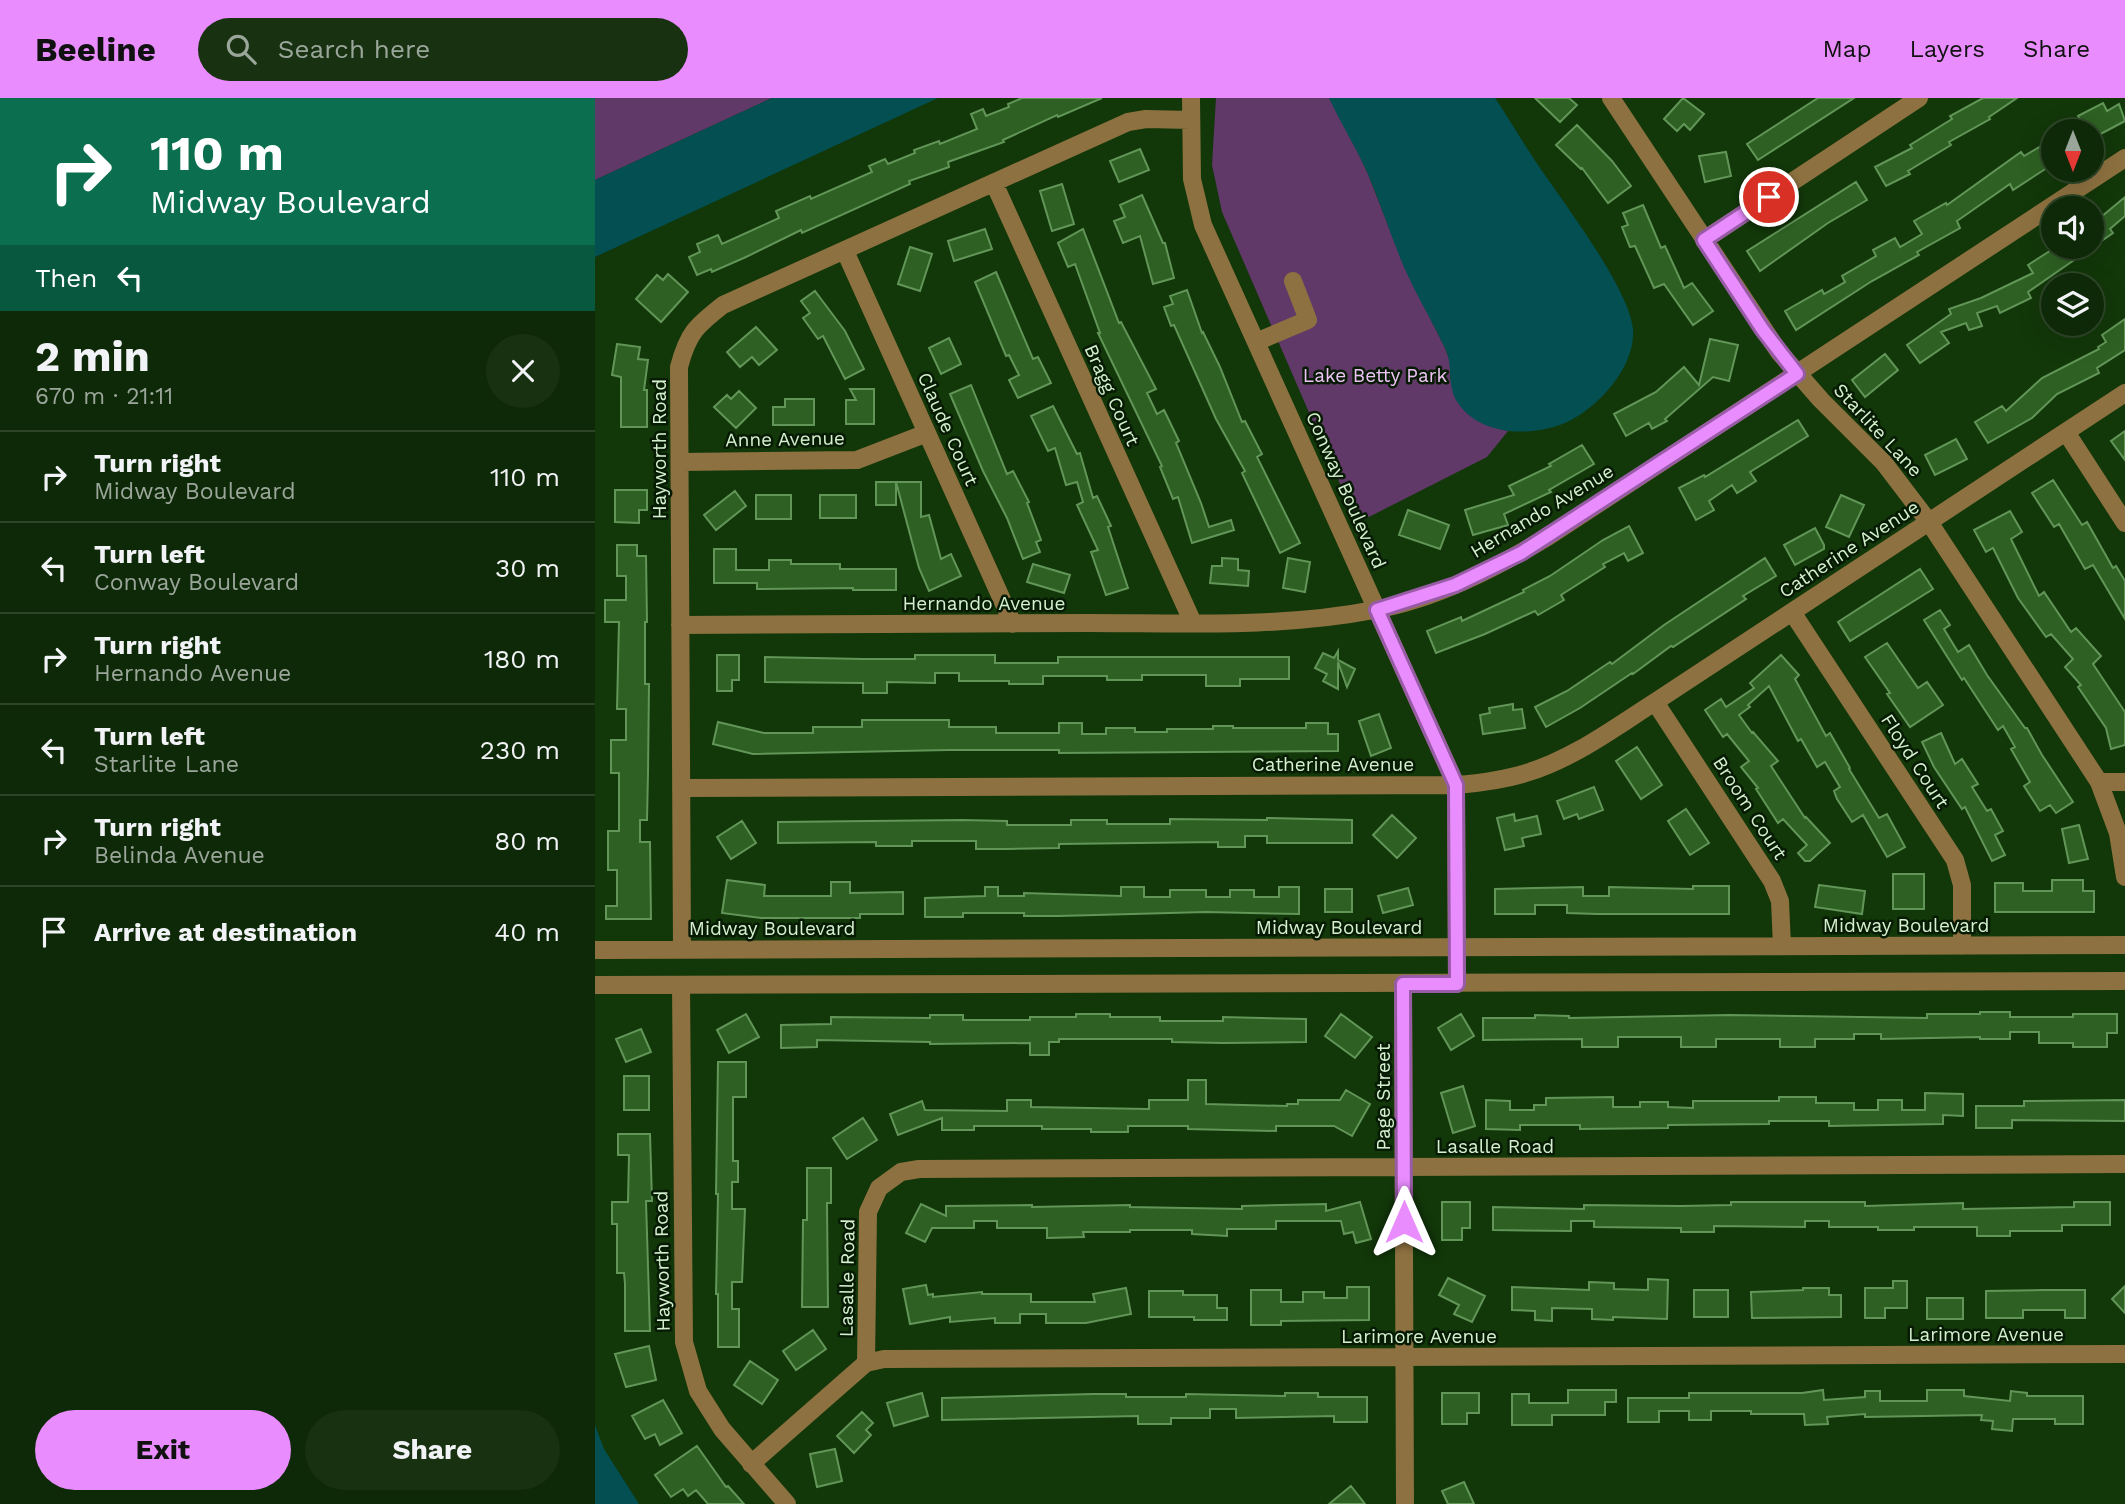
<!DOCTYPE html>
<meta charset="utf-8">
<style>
:root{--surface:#0e2907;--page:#173111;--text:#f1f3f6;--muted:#9ba69b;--line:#2e4528;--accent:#e98dfe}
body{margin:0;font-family:"Work Sans",sans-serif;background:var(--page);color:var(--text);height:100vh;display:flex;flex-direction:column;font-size:26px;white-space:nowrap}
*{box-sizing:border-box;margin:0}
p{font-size:23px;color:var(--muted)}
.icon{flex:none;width:38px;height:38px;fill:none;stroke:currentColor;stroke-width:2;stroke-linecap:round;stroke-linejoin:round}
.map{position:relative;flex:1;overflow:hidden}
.details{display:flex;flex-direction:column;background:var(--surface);width:595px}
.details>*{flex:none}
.guide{background:#0b6e4f;color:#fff;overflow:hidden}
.needle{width:46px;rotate:180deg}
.controls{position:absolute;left:1446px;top:21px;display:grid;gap:14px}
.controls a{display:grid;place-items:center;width:63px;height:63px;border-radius:50%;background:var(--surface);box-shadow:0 7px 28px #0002,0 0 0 2px var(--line);font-size:35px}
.pin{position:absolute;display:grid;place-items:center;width:60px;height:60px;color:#fff;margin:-30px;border:4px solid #fff;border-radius:50%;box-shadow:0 2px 7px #0007}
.me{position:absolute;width:77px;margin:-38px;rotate:0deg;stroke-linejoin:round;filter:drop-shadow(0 0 5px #0008)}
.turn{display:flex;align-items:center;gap:24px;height:147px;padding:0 35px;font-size:32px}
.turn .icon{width:91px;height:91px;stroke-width:2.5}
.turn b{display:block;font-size:49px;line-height:60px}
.then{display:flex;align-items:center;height:66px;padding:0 35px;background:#0003;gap:14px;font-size:26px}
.round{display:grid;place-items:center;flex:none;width:74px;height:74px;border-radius:37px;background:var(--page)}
.overview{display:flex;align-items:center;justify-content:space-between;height:119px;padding:0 35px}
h1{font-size:42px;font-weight:700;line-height:52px}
.button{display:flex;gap:14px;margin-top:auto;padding:14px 35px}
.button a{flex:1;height:80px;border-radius:42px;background:var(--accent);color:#111;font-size:28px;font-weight:700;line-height:80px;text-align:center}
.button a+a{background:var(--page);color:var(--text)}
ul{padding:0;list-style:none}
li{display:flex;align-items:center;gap:21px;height:91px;padding:0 35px;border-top:2px solid var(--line)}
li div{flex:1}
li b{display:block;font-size:26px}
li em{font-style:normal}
header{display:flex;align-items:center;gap:42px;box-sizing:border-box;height:98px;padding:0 35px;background:var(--accent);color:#111}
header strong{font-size:33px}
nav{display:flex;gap:38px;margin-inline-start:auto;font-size:24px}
.search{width:490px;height:63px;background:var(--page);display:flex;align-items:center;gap:18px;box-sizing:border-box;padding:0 24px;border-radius:38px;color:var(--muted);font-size:26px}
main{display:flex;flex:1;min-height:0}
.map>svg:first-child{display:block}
.green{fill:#613969}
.water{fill:#034f52}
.building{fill:#2d6022;stroke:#629558;stroke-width:2}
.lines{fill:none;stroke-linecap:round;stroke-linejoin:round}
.minor{stroke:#8d7140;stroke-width:18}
.route-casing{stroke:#975ca5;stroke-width:18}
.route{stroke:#e98dfe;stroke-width:12}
.labels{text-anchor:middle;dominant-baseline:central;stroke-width:5;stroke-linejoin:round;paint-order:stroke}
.park-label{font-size:19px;fill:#edc3f6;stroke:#071b04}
.street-label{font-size:19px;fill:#d5f0cf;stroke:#071b04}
</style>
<header>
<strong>Beeline</strong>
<div class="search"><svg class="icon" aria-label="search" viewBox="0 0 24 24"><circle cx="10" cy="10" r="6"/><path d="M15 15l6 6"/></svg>Search here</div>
<nav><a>Map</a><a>Layers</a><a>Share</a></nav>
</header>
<main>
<section class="details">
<div class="guide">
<div class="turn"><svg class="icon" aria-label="right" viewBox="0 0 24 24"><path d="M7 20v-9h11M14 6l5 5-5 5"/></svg><div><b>110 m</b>Midway Boulevard</div></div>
<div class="then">Then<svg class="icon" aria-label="left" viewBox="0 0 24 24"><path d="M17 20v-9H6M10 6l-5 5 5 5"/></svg></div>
</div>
<div class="overview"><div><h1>2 min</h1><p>670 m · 21:11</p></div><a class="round"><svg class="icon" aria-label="close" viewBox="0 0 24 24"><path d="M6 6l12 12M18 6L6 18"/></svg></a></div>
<ul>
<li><svg class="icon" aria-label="right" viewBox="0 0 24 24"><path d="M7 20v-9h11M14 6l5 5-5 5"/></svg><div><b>Turn right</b><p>Midway Boulevard</p></div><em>110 m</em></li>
<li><svg class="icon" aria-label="left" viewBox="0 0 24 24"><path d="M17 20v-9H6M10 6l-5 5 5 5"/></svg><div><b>Turn left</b><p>Conway Boulevard</p></div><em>30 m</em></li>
<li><svg class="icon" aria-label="right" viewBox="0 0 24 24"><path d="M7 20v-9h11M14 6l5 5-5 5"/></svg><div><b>Turn right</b><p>Hernando Avenue</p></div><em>180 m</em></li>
<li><svg class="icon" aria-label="left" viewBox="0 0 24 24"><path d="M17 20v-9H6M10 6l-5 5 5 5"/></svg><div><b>Turn left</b><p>Starlite Lane</p></div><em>230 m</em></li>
<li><svg class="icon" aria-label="right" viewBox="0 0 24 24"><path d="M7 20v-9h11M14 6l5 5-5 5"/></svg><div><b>Turn right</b><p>Belinda Avenue</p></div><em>80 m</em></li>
<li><svg class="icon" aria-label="arrive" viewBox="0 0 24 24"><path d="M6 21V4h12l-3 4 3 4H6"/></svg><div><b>Arrive at destination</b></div><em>40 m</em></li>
</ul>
<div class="button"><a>Exit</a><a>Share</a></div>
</section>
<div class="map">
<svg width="1530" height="1406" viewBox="0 0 1530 1406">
<rect width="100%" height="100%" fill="#123709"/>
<path class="green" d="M0 0H177L0 82Z
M621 0H734L751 29 773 76 809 168 850 250 856 266 855 281 892 327 913 333 892 359 762 425 627 114 617 67Z"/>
<path class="water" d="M177 0H343L0 159V82Z
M734 0H900C915 22 928 45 943 67 968 104 1034 190 1038 231 1041 269 1002 311 970 325 936 339 885 338 863 305 851 288 859 268 850 250 837 222 821 197 809 169 796 139 786 106 773 76 761 49 746 26 734 0Z
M0 1327 9 1351 44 1406H0Z"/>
<path class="building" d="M427 0H507L463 19 462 17 408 42 409 44 353 64 354 69 314 83 315 86 207 135 206 132 151 159 117 174 116 171 102 177 94 159 105 154 102 146 123 137 127 146 184 120 181 113 215 98 216 101 277 74 274 68 290 61 293 66 320 55 319 52 344 43 345 46 382 31 376 16 388 11 391 18 414 9 413 6Z
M940 0H974L982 7 965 24Z
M1088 0 1109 16 1095 32 1089 26 1082 33 1069 21Z
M1223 0H1259L1163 62 1152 46Z
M1388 0H1422L1394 19 1395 21 1354 44 1356 47 1313 73 1315 76 1291 88 1280 69 1317 50 1315 47 1357 21 1355 18Z
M1508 5 1512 13 1524 6 1530 23 1496 41V33H1472L1487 25 1483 18Z
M982 27 1017 63 1036 88 1013 105 987 70 986 71 961 47Z
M1458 41V66L1418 92 1415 86 1362 123 1365 130 1322 154 1324 157 1277 183 1201 232 1190 213 1227 192 1229 196 1250 184 1247 178 1281 158 1278 152 1300 140 1305 149 1327 136 1319 123 1351 105 1352 107 1426 54 1429 58Z
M545 51 554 72 524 84 515 63Z
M1131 54 1136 78 1110 84 1104 58Z
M1261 84 1272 102 1233 125 1165 173 1152 153Z
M467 86 479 126 457 133 445 93Z
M547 97 568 145H570L579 180 558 186 545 138 528 145 519 123 530 119 525 107Z
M1530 99V118L1515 131 1518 135 1433 194 1436 200 1405 215 1402 208 1382 215 1387 228 1374 232 1371 225 1346 234 1354 245 1325 265 1312 247 1356 216 1354 211 1386 200 1438 175 1433 167 1461 149H1496V121L1504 116 1506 119Z
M1048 107 1066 150 1070 148 1089 190 1097 185 1118 213 1098 227 1069 186 1059 190 1040 148 1035 149 1027 129 1033 127 1028 115Z
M390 131 397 151 359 163 353 143Z
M488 131 524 225 526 224 561 291 552 295 562 316 569 312 584 343 581 345 606 405 614 429 636 422 639 432 597 445 583 399 578 401 565 369 567 368 503 235H505L480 166 473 169 463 145Z
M315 149 337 156 325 193 303 186Z
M401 174 438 261 443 259 456 285 423 300 414 282 424 277 414 257 411 258 380 184Z
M73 176 93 194 66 224 41 201 62 177 68 182Z
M592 192 607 235 608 234 625 269 647 324 650 323 667 356 662 359 705 445 685 455 647 375 650 373 621 321 579 227 576 228 569 209 578 206 575 198Z
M220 193 250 233 269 271 250 281 228 238 223 241 208 220 215 215 206 203Z
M1530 221V252L1502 270 1504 275 1462 296 1437 320 1393 345 1380 324 1407 308 1411 313 1447 280 1504 251 1503 249 1511 244 1507 237Z
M161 229 182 252 164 267 157 259 145 269 132 254Z
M354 240 366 266 346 276 334 250Z
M1115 241 1143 247 1134 283 1118 279 1070 321 1072 323 1057 331 1054 325 1031 338 1019 316 1061 294 1089 269 1104 287Z
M22 246 45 249 43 261 53 262 49 292H52V329H26V279L17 277Z
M1290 256 1303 272 1270 299 1257 282Z
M376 287 412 376 418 373 434 404 432 405 446 442 441 444 445 454 428 461 412 420 388 373 355 296Z
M255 291H279V326H251V302H261Z
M144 293 161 310 141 330 119 309 132 297 136 301Z
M190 301H219V327H178V309H190Z
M458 308 482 356 485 355 498 400 502 398 516 428 513 429 533 490 511 497 496 454 503 452 482 407 488 404 482 384 471 387 460 350 453 353 436 318Z
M1203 322 1213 338 1155 374 1161 383 1142 395 1137 387 1114 403 1119 412 1101 422 1084 390 1109 377 1110 379Z
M1530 333V362L1516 343Z
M1361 341 1372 361 1340 377 1330 357Z
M987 347 999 366 954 392 956 394 909 416 913 427 878 437 870 412 919 397 914 388 956 368 954 366Z
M1458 382 1487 427 1492 424 1518 470 1521 468 1530 483V521L1498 467 1490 471 1464 426 1459 429 1437 395Z
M281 384H301V407H281Z
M301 384H326V419L334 417 346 461 356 456 366 478 334 493 324 470Z
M20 392H52V412H44V425L20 424Z
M140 393 151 408 121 432 109 417Z
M161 397H196V421H161Z
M225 397H261V420H225Z
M1246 397 1269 407 1254 439 1231 429Z
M813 412 854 427 845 451 804 437Z
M1415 413 1427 434 1416 441 1444 498 1449 494 1476 534 1481 530 1506 558 1498 566 1530 614V647L1516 651 1511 630 1483 589 1486 587 1470 569 1478 561 1456 536 1451 539 1423 500 1398 450 1391 454 1379 432Z
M1034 428 1048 455 1033 463 1029 455 1008 466 1010 469 966 497 969 502 943 517 940 513 890 536 841 555 832 533 866 519 867 523 929 494 928 492 955 478 1008 442Z
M1220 430 1229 447V451L1200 467 1189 447Z
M22 447H42V458H51L52 524H50V586H54L53 675 52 722H45V744H55L56 821H11V808H22V772H13V733H24V675H16V642H31V611H22L24 524H10V502H31V478H22Z
M119 451H141V472H174V462H196V466H245V471H301V492H258V490L162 491V485H119Z
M627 460 643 461V472L654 473 653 488 615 485 617 468H627Z
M693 460 715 464 710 494 688 490Z
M1170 460 1181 478 1148 498 1151 501 1078 549 1076 548 1038 576 1037 575 985 610 951 629 940 609 972 593 1015 564 1017 566 1069 527Z
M438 466 475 477 469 495 432 484Z
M1325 471 1338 491 1255 543 1243 524Z
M1345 512 1355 527 1349 531 1363 554 1374 547 1392 577 1430 630H1432L1447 657 1478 704 1461 715 1455 707 1445 713 1429 688 1435 684 1416 651 1420 649 1408 628 1403 632 1369 580 1367 582 1329 522Z
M1292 545 1323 590 1332 584 1348 607 1315 629 1292 596 1295 595 1270 559Z
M743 553V562L760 571 752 589 743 564V591L728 583 732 576 720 570 728 555 739 560Z
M122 557H144V582H137V593H122Z
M320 557H400V565H463V559H694V581H645V588H611V577H547V582H512V578H448V586H414V583H364V575H340V585L292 584V595H268V585L170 584V559L268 561H320Z
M1186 557 1204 577 1200 581 1231 638 1235 635 1255 670 1254 671 1284 720 1292 716 1310 749 1292 759 1268 717 1257 724 1242 701 1239 693 1245 689 1230 664 1222 669 1206 641 1203 643 1174 588 1153 607 1155 609 1144 617 1157 635 1158 634 1183 663 1176 668 1210 720 1211 719 1235 745 1215 763H1210L1203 755 1212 747 1188 721 1183 725 1161 691 1163 690 1146 669 1154 663 1132 636 1128 639 1110 612 1126 601 1131 609 1159 590 1155 585Z
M918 606V612L927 611 930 630 888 636 885 617 895 615 894 610Z
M784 616 796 650 776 658 764 623Z
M267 622H354V629H401V635H464V625H487V636H511V630H540V634H572V631H618V628H638V630H711V625H733V636H743V653L464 655V652H354L158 656 118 646 123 624 169 635H218V629H267Z
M1346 635 1360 666 1367 661 1383 686 1377 689 1392 713 1396 711 1408 733 1400 737 1410 757 1397 763 1370 709 1367 711 1339 669 1327 644Z
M1042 649 1067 687 1046 701 1021 663Z
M999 689 1008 712 984 721 982 716 969 721 962 703Z
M1091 711 1114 745 1095 757 1073 723Z
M919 716 920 723 942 718 946 736 927 740 929 748 910 752 902 720Z
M797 717 821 740 802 760 778 737Z
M672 720 757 722V745H672V738H650V749H623V744L464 746V750L412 751H381V743H317V748H281V744L183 745V724L367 722 412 723V727H476V722H512V726H575V721L672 722Z
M147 723 161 745 136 761 122 739Z
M1484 727 1493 761 1474 765 1467 731Z
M1298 776H1329V811H1298Z
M132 782 170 787 169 798H236V784H255V795L308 794V816H265V820H166L127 815Z
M1457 782H1488V793H1499V814H1400V785H1428V793H1457Z
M1224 787 1270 793 1267 816 1220 809Z
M1098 788H1134V816H1002L972 815V807H940V816H900V791L988 789V798H1014V789L1098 791Z
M390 789H403V798H429V795L526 798V789H549V799H575V792H611V799H635V792H659V799H684V789H704V816L611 814 464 818H429V815H368V819H330V800L390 798Z
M813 790 818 807 788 815 783 798Z
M730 791H757V814H730Z
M1385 914H1415V919H1478V916H1522V935H1512V949H1478V945H1444V934H1415V941H1385V939L1286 941V936H1259V941H1220V949H1185V941H1121V949H1086V939H1023V949H987V941L888 942V920H940V917L974 918V920L1135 917 1332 920V916H1385Z
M151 916 164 939 134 955 122 932Z
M481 916H515V919H565V923H628V919L711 921V944L628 945 577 944V941H464V944H454V957H435V945L335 946V944L222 942V949L186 950V927L236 926V919L335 920V917H368V922H435V919H481Z
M746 916 777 939 760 960 730 938Z
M866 916 879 938 856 952 843 930Z
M46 931 56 954 31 964 21 941Z
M123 964H151V999H138V1063H143V1084H137V1111H150L147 1184H137V1211H144V1249H123V1196H121L123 1096H121Z
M29 978H54V1012H29Z
M593 982H611V1006L692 1008V1006H703V1002H745L751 992 775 1006 757 1038 739 1028H681V1033L593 1031V1028H533V1034H496V1031H447V1028H379V1032H347V1020L303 1037 295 1016 327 1003 330 1012 412 1013V1002H436V1009L554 1011V1002H593Z
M868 988 880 1028 858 1035 846 995Z
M1330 995 1368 996V1018L1348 1017V1026L1234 1028V1023H1174V1026L1073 1027V1030L985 1031V1027H925V1032L891 1031V1002L915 1003V1012H939V1007H951V1000L1018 999V1009H1045V1004H1073V1009L1098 1010V1003H1184V999H1221V1005H1259V1012H1283V1002H1307V1012H1330Z
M1530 1002V1023L1417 1022V1030H1381V1008H1429V1003Z
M268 1020 282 1042 252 1061 238 1040Z
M23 1036H55L57 1103H51L55 1233H30V1186L29 1175H22V1126H17V1104H33L34 1057H23Z
M212 1070H236V1105H232L233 1209H207L208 1122H212Z
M765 1104 776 1141 761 1145 758 1134 749 1136 746 1123H681V1131H632V1138L597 1136V1132H535V1134H488L489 1139 452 1140V1130H402V1123H379V1130H337L330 1144 311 1135 326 1106 351 1118V1108L437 1107V1109L535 1107V1109L647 1111V1108L731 1106V1113Z
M847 1104H875V1130H867V1142H847Z
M1136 1104H1270V1108L1368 1105V1111L1479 1109V1104H1515V1127H1467V1133H1415V1138H1382V1129H1319V1132H1283V1129H1234V1123H1210V1129L1119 1128V1134H1086V1130L999 1129V1123H976V1133L898 1132V1109L989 1111V1107L1086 1108 1136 1107Z
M853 1180 890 1198 877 1224 859 1216 864 1207 844 1197Z
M1053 1181 1073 1182 1072 1221 1018 1219V1222L997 1221V1211L957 1210V1223L940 1222V1213L917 1212V1189L994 1192V1184L1019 1185V1191L1053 1192Z
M1298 1183H1312V1210H1290V1220H1270V1190H1298Z
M331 1187 333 1197 338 1196V1199L387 1194V1196H436V1204H500L498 1196 531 1190 536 1216 491 1225H451V1216H425V1225H400V1220L355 1224V1219L315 1226 308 1191Z
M1530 1188V1215L1517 1201Z
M752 1189H774V1222L686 1223V1227H656V1192H686V1204H708V1194H729V1200H752Z
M1208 1190H1234V1197H1246V1219L1157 1220 1156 1194 1208 1192Z
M1099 1192H1133V1219H1099Z
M1448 1192H1490V1220H1470V1212H1428V1220H1391V1193Z
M554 1193H588V1197H622V1210H632V1222H599V1219H554Z
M1332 1200H1368V1221H1332Z
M218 1232 231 1251 201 1272 188 1253Z
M54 1248 61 1282 31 1289 20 1256Z
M155 1263 183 1282 167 1306 139 1287Z
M973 1292H1021V1304H1010V1317H957V1327H917V1296H934V1305H973Z
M1228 1292 1229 1302 1270 1299V1293H1285V1303H1332V1292H1369V1298L1415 1303 1416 1293 1432 1295V1298H1488V1326H1460V1321H1418L1417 1333 1397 1331 1398 1323 1386 1322 1387 1317 1270 1319V1316L1232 1319 1233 1326 1210 1327 1209 1316H1156V1313H1116V1322H1094V1313H1064V1324H1033V1300H1094V1295H1207Z
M327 1295 333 1318 299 1328 292 1305Z
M690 1295H723V1299H772V1324H739V1318L641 1320V1311H615V1320H576V1326H543V1318L347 1322V1300L498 1296H531V1299H591V1296L690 1298Z
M847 1295H884V1315H872V1326H847Z
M68 1302 87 1335 65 1347 60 1336 50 1341 37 1318Z
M267 1314 278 1325 271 1332 276 1337 259 1355 242 1338Z
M102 1348 131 1389 133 1388 149 1406H113L101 1392 93 1398 88 1391 76 1399 60 1377Z
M240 1351 247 1383 222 1389 215 1356Z
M869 1384 879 1406H853L847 1393Z
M756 1388 770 1406H734Z"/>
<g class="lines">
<path class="minor" d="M596 0 597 81 608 127 861 687 862 886
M1016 0 1184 254 1226 302 1289 365 1334 424 1504 684 1523 735 1530 779
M399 85 598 525
M1109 142 1324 0
M250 153 418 526
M661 244 713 222 698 183
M1471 334 1530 425
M85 364 262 362 332 335
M1197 514 1360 762 1367 787V848
M85 527C221 526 358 526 494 525 588 525 686 530 779 512 841 501 901 470 954 438L1530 60
M1060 604 1177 783 1185 803 1187 848
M1504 684H1530
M86 690 861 687C885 685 908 682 931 675 978 661 1019 630 1060 604L1530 295
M87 851 84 269C93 235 101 228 128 207L533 24 551 21 596 22
M0 852 1530 847
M808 886 810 1406
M0 887 1530 883
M86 887 89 1244 103 1293 127 1331 192 1406
M271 1265 273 1114 284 1090 306 1074 324 1071 1530 1066
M156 1366 271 1265 289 1261 1530 1256"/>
</g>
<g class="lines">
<g class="route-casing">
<path id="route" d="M809 1124 808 886H862L861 687 782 512 860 487 926 455 1202 276 1168 232 1109 142 1174 99"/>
</g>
<use href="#route" class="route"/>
</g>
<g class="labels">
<g class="park-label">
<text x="780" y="277">Lake Betty Park</text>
</g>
<g class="street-label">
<text transform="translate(517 297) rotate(66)">Bragg Court</text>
<text transform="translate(353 331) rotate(66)">Claude Court</text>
<text transform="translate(1283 332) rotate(47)">Starlite Lane</text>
<text transform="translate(190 341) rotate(-1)">Anne Avenue</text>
<text transform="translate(64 351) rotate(-90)">Hayworth Road</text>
<text transform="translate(751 392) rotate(66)">Conway Boulevard</text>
<text transform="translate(947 413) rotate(-31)">Hernando Avenue</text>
<text transform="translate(1254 451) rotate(-33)">Catherine Avenue</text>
<text x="389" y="505">Hernando Avenue</text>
<text transform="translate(1320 663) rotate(57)">Floyd Court</text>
<text x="738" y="666">Catherine Avenue</text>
<text transform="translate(1155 710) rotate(57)">Broom Court</text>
<text x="1311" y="827">Midway Boulevard</text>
<text x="744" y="829">Midway Boulevard</text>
<text x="177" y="830">Midway Boulevard</text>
<text transform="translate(788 999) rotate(-90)">Page Street</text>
<text x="900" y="1048">Lasalle Road</text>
<text transform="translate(67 1163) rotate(-91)">Hayworth Road</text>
<text transform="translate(252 1180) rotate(-89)">Lasalle Road</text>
<text x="1391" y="1236">Larimore Avenue</text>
<text x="824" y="1238">Larimore Avenue</text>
</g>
</g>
</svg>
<div class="controls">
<a><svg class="needle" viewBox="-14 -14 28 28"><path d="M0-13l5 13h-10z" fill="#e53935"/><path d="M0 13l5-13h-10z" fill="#9ba69b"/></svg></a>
<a><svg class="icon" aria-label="sound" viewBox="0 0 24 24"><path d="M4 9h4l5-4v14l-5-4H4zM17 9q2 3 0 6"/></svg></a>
<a><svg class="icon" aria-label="layers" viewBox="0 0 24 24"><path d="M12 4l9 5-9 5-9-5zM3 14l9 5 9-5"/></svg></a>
</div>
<div class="pin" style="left:1174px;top:99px;background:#d93025"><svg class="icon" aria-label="arrive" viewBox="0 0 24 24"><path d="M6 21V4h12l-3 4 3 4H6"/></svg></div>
<svg class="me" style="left:809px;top:1124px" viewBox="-20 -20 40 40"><path d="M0-17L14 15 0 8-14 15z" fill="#e98dfe" stroke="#fff" stroke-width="4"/></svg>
</div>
</main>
